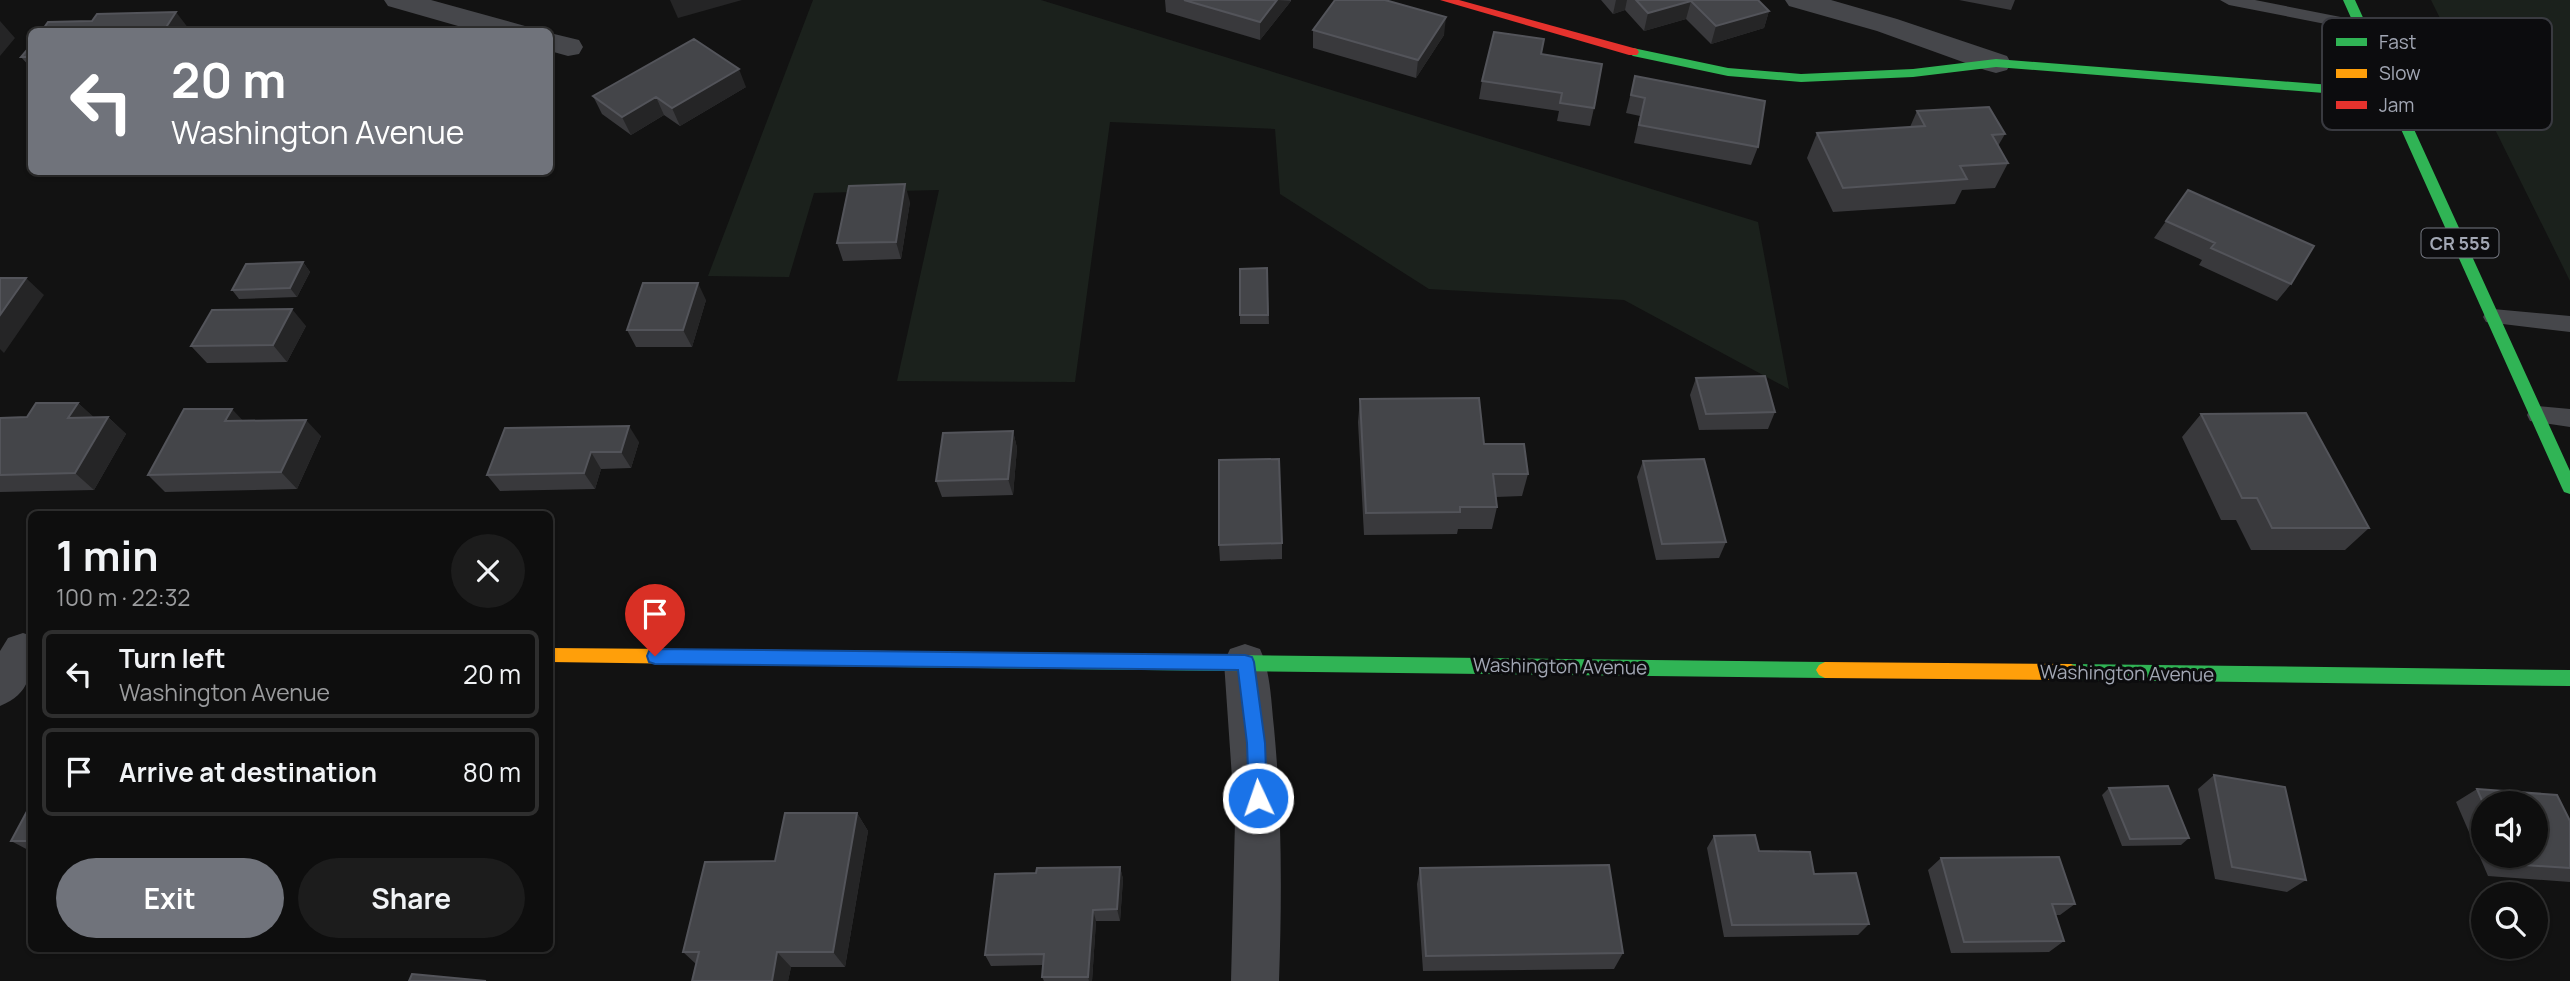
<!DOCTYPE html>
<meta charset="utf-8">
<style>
:root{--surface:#0e0e0e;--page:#1c1c1c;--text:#f1f3f6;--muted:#9b9c9e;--line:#2e2e2e;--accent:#70737b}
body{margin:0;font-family:Manrope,sans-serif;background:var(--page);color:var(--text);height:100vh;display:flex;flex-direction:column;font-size:26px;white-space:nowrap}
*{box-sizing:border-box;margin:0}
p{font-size:23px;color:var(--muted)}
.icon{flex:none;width:38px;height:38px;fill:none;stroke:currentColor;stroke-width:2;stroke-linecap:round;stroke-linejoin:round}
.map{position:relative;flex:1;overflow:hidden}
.details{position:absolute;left:28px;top:511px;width:525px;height:441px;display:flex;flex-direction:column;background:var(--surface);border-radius:10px;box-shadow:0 2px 5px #0004,0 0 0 2px var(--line)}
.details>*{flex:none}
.banner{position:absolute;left:28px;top:28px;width:525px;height:147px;border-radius:10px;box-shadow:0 2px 5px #0004,0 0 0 2px var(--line);background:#70737b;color:#fff;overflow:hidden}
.controls{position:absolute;left:2471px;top:791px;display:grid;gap:14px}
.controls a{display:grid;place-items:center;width:77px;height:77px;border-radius:50%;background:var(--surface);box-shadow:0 2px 5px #0004,0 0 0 2px var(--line);font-size:35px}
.pin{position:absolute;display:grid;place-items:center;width:60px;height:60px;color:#fff;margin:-72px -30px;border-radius:50% 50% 50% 0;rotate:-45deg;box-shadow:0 0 7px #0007}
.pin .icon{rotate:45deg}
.me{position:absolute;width:77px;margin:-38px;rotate:357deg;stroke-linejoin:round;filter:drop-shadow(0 0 5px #0008)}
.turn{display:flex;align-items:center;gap:24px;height:147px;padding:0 28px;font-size:32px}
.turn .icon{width:91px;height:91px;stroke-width:2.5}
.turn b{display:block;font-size:49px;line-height:60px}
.round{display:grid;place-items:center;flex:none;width:74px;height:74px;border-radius:37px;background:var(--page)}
.headline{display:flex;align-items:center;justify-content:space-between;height:119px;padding:0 28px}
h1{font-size:42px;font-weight:700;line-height:52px}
.action{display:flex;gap:14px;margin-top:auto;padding:14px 28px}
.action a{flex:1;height:80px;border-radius:42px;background:var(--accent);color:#fff;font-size:28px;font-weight:700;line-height:80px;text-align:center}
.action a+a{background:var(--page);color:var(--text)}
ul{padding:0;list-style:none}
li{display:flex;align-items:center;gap:21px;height:88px;margin:0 14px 10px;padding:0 14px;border:4px solid var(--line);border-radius:10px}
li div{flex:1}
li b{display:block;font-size:26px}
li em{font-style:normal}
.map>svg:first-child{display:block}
.green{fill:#1b211c}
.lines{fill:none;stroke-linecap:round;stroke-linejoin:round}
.lane{fill:#46474b;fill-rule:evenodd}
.street{fill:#46474b;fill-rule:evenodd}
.fast{fill:#30b455;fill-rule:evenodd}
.slow{fill:#ff9f0a;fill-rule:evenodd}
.jam{fill:#e5322d;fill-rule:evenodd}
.wall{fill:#39393c;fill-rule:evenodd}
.shaded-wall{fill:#252526}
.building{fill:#444549;stroke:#53545a;stroke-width:2}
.route{fill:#1a73e8;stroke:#114b97;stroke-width:2}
.labels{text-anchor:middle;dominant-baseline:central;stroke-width:6;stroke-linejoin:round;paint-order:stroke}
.shield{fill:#0c0c0e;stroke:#757882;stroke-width:2}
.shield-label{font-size:18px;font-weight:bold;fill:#a2a7b4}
.street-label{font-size:19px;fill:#a2a7b4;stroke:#0c0c0e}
.key{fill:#0c0c0e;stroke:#393a40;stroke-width:2}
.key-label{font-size:19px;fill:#a2a7b4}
</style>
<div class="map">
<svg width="2570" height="981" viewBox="0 0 2570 981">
<rect width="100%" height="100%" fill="#121212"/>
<path class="green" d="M813 0H1041L1758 222 1789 389 1624 300 1429 289 1280 194 1275 129 1110 122 1075 382 897 381 939 190 814 193 789 277 708 276Z
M2431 0H2570V281Z"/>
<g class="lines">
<path class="lane" d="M2220 0H2255L2361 21 2370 26 2361 31 2229 5Z
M2493 309 2570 316V332L2486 322 2483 317 2486 312Z
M2538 406 2570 409V427L2530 421 2527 415 2530 409Z"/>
<path class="street" d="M384 0H431L525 26 529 32H479L388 6Z
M1785 0H1831L1897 19 2007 56 2011 63 2007 70 1996 73 1985 70 1877 31 1789 6Z
M550 33 579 40 583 47 579 54 568 56 550 51Z
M23 633 32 636C32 667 34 693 0 706V651L8 638Z
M1245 644 1260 649C1271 673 1271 702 1274 728 1282 812 1282 897 1279 981H1231L1235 821 1224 662 1230 649Z"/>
<path class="fast" d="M2343 0H2355L2570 471V494L2564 492 2562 488 2387 98 1996 67 1913 77 1801 82 1728 76 1633 56 1627 52 1633 48 1728 68 1801 74 1913 69 1996 59 2383 89Z
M895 651 1825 662 1831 665 1834 670 1831 675 1825 678 895 667 889 664 886 659 889 654Z
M2071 664 2570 670V686L2071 680 2065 677 2062 672 2065 667Z"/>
<path class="slow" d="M550 648 895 651 901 654 904 659 901 664 895 667 550 662Z
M1825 662 2071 664 2077 667 2080 672 2077 677 2071 680 1825 678 1819 675 1816 670 1819 665Z"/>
<path class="jam" d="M1440 0H1459L1637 49 1639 52 1637 55H1629Z"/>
</g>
<path class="wall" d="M1165 0H1291V1L1260 40 1166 12Z
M1601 0H1758L1769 11 1764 28 1711 44 1686 19 1644 31 1625 10 1613 14Z
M1959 0H2015L2011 10Z
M1313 30 1444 35 1416 78 1313 48Z
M32 44V69L21 57Z
M1541 54 1594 108 1590 126 1557 121 1559 111 1479 99 1482 81Z
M1635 76 1758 147 1751 165 1634 143 1640 116 1626 113Z
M746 87 680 126 664 115 631 135 602 114 593 96Z
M1917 111 2005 134 1998 146 2008 163 1995 188 1962 190 1955 204 1833 212 1807 158 1817 133 1910 127Z
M2188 190 2291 284 2277 301 2199 265 2202 260 2154 238Z
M910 202 901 259 843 261 837 243Z
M303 262 310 272 297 297 239 299 232 290Z
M1267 268 1269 324H1240V269Z
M706 300 692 347H636L627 330Z
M306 326 287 362 207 363 191 346Z
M1696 378 1775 412 1768 429 1699 430 1690 395Z
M1360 399 1528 474 1522 496 1496 497 1497 507 1492 529H1458L1457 534 1364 535 1358 422Z
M78 403 93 417H108L126 434 94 490 0 492V417H27Z
M2201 414 2369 528 2345 550H2251L2236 520H2221L2182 437Z
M243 421 321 436 297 489 165 492 148 475Z
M1013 431 1017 448 1013 495 942 497 936 481Z
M639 442 631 468 601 469 595 489 500 491 487 475Z
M1643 461 1726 542 1719 558 1656 560 1637 477Z
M1282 543V559L1220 561 1219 545Z
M2214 775 2306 880 2287 892 2215 879 2198 789Z
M2109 788 2189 838 2181 845 2122 846 2102 795Z
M2477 789 2570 821V882L2488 876 2456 802ZM2483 803 2536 856H2483Z
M32 802V852L11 841Z
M857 813 868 831 845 967H791L788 981H692L696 964 683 952 775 861Z
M1714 836 1814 874 1869 924 1858 935 1724 937 1707 848Z
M1941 858 2075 904 2060 915H2056L2064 941 2049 952 1951 953 1928 870Z
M1120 867 1123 879 1120 921H1096L1092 981H1044L1042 977 1043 965 991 966 985 955 1036 873Z
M1420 868 1623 953 1614 969 1423 971 1417 884Z"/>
<path class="shaded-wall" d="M670 0H742L678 18Z
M1277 0 1291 1 1260 40V22Z
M1616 0H1627L1625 10 1613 14Z
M1691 1 1686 19 1644 31 1648 13Z
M1769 11 1764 28 1711 44 1716 26Z
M176 12 189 29 188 32H163Z
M1446 17 1444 35 1416 78 1418 60Z
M0 21 15 38 0 56Z
M739 69 746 87 680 126 672 108Z
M656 97 664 115 631 135 622 117Z
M905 184 910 202 901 259 896 242Z
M303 262 310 272 297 297 290 288Z
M26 278 44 295 4 353 0 349V315Z
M698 283 706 300 692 347 683 330Z
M292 309 306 326 287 362 273 345Z
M78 403 96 419 68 418Z
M232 409 247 425 225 421Z
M108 417 126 434 94 490 75 473Z
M306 420 321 436 297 489 281 472Z
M629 426 639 442 631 468 621 452Z
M1013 431 1017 448 1013 495 1008 479Z
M591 452 601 469 595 489 584 473Z
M857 813 868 831 845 967 833 952Z
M1120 867 1123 879 1120 921 1117 909Z
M1093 910 1096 921 1092 981H1089L1088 977Z
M777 952 791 967 788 981H772Z"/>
<path class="building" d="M1184 0H1277L1260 22Z
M1335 0H1385L1446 17 1418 60 1313 30Z
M1636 0H1758L1769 11 1716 26 1691 1 1648 13Z
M176 12 163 32H41L48 22 92 21 97 14Z
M1494 32 1544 39 1541 54 1602 64 1594 108 1560 103 1562 93 1482 81Z
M694 39 739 69 672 108 656 97 622 117 593 96Z
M32 44V57H21Z
M1635 76 1765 101 1758 147 1639 125 1645 98 1631 95Z
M1989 107 2005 134 1992 135 2008 163 1960 166 1967 179 1843 188 1817 133 1925 126 1917 111Z
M905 184 896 242 837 243 849 186Z
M2188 190 2314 246 2291 284 2211 248 2215 243 2166 221Z
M303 262 290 288 232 290 246 264Z
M1267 268 1268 315H1240V269Z
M0 278H26L0 315Z
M643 283H698L683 330H627Z
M292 309 273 345 191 346 212 310Z
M1765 376 1775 412 1706 414 1696 378Z
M1479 398 1484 444H1524L1528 474H1493L1497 507H1460V512L1366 513 1360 399Z
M36 403H78L68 418 108 417 75 473 0 475V418L27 417Z
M184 409H232L225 421 306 420 281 472 148 475Z
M2306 413 2369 528H2272L2257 498H2242L2201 414Z
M629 426 621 452H591L584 473 487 475 505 428Z
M1013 431 1008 479 936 481 943 433Z
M1279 459 1282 543 1219 545V460Z
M1704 459 1726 542 1662 544 1643 461Z
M2214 775 2285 787 2306 880 2232 867Z
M2168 786 2189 838 2130 839 2109 788Z
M2477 789 2557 795 2570 821V868L2510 864 2507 856H2536V803H2483Z
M32 802V841H11Z
M785 813H857L833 952H777L772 981H692L699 952H683L705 862 775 861Z
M1755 835 1759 851 1810 852 1814 874 1856 873 1869 924 1732 925 1714 836Z
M2059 857 2075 904H2052L2064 941 1964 942 1941 858Z
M1609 865 1623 953 1426 956 1420 868Z
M1120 867 1117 909 1093 910 1088 977H1042L1044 954 985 955 995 874 1036 873 1037 868Z
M412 974 486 981H409Z"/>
<path class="route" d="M655 649 1245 655 1252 657 1254 662 1265 743 1267 798 1265 804 1258 807 1252 804 1249 798 1247 743 1238 670 655 664 649 662 647 656 649 651Z"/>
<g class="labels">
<rect class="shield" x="2421.5" y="228.5" width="77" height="29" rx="5"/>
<g class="shield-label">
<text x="2460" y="243">CR 555</text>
</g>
<g class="street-label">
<text transform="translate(1560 666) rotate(1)">Washington Avenue</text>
<text transform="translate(2127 673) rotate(1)">Washington Avenue</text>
</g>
</g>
<rect x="2322" y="18" width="230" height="112" rx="10" class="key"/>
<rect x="2336" y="38" width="31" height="8" fill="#30b455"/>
<rect x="2336" y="69" width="31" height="9" fill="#ff9f0a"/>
<rect x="2336" y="101" width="31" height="8" fill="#e5322d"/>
<g class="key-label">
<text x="2379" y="49">Fast</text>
<text x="2379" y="80">Slow</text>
<text x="2379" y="112">Jam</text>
</g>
</svg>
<div class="controls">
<a><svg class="icon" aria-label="sound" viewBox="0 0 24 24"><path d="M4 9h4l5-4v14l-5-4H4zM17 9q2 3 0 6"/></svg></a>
<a><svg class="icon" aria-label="search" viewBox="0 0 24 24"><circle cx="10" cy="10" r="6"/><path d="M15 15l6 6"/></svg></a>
</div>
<div class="pin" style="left:655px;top:656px;background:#d93025"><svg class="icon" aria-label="arrive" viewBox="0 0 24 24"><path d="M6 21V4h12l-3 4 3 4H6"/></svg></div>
<svg class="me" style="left:1258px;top:798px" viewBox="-20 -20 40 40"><circle r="17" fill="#1a73e8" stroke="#fff" stroke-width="3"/><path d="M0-11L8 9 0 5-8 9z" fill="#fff"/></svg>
<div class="banner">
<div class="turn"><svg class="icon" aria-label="left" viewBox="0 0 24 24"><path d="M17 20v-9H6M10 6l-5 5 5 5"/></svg><div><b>20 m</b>Washington Avenue</div></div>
</div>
<section class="details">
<div class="headline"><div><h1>1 min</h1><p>100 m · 22:32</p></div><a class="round"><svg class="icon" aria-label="close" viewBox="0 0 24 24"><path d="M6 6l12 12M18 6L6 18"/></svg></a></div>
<ul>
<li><svg class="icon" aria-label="left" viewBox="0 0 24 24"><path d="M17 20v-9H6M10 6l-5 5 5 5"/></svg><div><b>Turn left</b><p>Washington Avenue</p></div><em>20 m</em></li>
<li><svg class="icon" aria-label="arrive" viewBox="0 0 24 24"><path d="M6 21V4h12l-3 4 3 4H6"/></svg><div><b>Arrive at destination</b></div><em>80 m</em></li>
</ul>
<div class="action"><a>Exit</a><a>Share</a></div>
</section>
</div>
